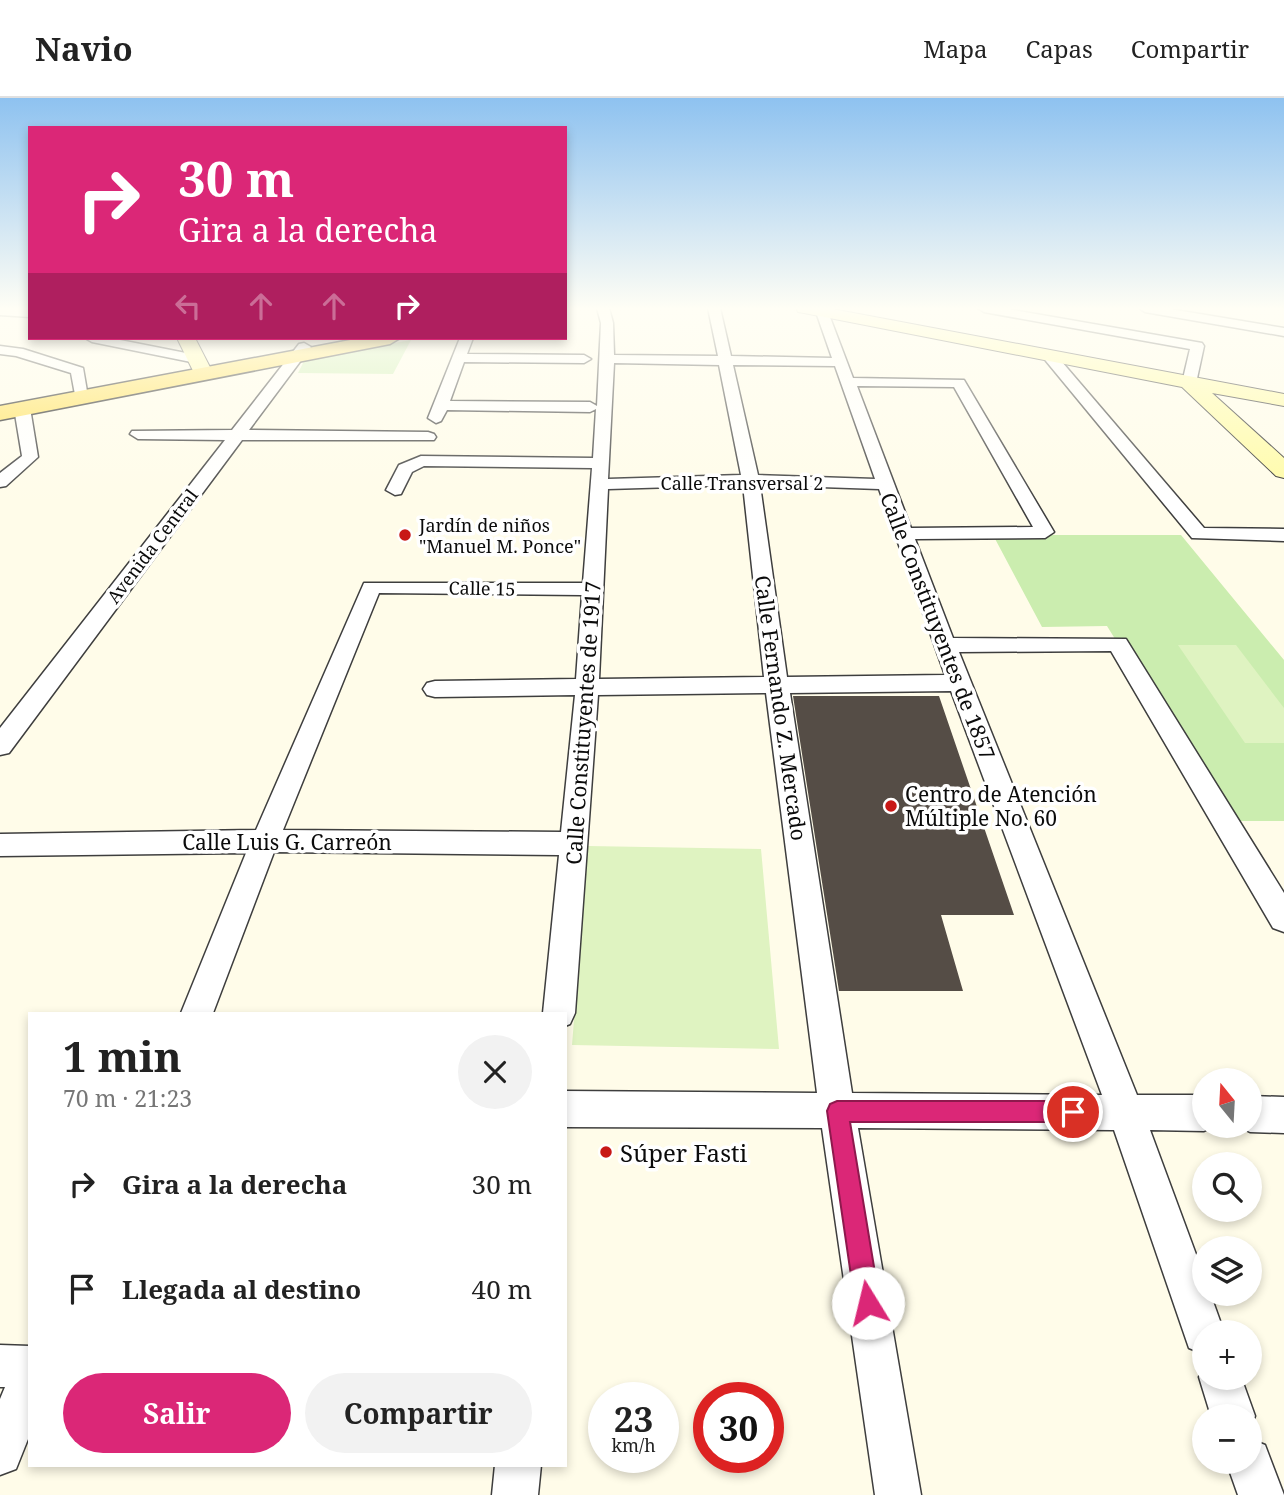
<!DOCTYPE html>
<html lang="es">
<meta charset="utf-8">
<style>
:root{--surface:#fff;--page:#f2f2f2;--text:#222;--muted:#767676;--line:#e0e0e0;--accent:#db2777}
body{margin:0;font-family:"Noto Serif",serif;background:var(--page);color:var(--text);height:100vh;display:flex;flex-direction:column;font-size:26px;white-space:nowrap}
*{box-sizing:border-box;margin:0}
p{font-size:23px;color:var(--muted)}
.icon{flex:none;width:38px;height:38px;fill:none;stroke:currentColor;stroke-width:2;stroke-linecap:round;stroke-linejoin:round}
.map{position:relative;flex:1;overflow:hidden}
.sheet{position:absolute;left:28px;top:914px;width:539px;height:455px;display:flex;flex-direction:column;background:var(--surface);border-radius:0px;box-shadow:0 4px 10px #0003}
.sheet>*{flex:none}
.hud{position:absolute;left:28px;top:28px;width:539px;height:214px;border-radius:0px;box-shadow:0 4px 10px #0003;background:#db2777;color:#fff;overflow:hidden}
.needle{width:46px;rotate:342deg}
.buttons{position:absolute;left:1192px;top:970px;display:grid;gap:14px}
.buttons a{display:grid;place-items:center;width:70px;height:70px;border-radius:50%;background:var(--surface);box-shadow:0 4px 10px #0003;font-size:35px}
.speed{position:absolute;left:588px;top:1284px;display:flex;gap:14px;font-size:35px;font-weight:700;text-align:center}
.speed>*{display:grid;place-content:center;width:91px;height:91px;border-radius:50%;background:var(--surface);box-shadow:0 4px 10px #0003;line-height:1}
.speed small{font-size:18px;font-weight:400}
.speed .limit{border:10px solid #d22;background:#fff;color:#111}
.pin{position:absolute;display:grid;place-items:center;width:60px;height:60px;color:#fff;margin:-30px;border:4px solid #fff;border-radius:50%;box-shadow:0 2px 7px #0007}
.me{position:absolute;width:77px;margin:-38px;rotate:351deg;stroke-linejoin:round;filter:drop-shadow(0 0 5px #0008)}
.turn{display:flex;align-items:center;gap:24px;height:147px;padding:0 35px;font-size:32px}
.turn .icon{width:91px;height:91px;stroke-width:2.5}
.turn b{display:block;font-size:49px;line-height:60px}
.lanes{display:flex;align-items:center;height:66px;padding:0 35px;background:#0003;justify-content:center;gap:35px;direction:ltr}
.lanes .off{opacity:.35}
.round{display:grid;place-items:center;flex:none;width:74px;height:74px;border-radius:37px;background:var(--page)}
.overview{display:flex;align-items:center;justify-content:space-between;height:119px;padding:0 35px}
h1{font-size:42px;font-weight:700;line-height:52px}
.button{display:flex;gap:14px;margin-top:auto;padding:14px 35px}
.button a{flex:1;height:80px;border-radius:42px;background:var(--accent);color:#fff;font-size:28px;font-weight:700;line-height:80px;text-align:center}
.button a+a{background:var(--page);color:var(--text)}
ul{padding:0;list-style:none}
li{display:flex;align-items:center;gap:21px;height:105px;padding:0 35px}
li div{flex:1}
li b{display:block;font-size:26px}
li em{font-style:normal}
header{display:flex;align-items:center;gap:42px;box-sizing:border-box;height:98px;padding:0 35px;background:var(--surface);border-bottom:2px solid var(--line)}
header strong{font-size:33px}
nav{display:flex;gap:38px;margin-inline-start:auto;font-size:24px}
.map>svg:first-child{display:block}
.green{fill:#cbedaf}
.pitch{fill:#dff3c1}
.building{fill:#554d46}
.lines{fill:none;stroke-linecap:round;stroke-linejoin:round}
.street-casing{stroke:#3e3e3e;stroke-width:3}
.secondary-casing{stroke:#2d2d2d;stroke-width:2}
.primary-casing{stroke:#1c1c1c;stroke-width:3}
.street{fill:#fff;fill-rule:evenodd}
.secondary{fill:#fffba4;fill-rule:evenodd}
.primary{fill:#ffe159;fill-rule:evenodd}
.route{fill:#db2777;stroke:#8e194d;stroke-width:2}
.poi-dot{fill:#c81816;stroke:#fff;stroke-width:2.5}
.labels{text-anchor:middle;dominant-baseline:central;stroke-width:7;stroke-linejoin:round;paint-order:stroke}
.far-street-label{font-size:18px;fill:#0b0b0b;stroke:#fff}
.far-poi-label{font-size:18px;fill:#0b0b0b;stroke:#fff;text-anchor:start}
.street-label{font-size:21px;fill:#0b0b0b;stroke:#fff}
.poi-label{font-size:21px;fill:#0b0b0b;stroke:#fff;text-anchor:start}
.near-poi-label{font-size:24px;fill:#0b0b0b;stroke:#fff;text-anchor:start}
</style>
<header>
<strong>Navio</strong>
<nav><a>Mapa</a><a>Capas</a><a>Compartir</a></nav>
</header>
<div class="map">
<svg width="1284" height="1397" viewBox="0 0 1284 1397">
<rect width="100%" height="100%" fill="#fffce9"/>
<path class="green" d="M411 242 393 276 298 275 305 261Z
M993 437H1181L1284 562V723H1228L1107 528 1042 529Z"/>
<path class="pitch" d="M1178 547H1236L1284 610V645H1245Z
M588 748 761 751 779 951 572 947Z"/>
<path class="building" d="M793 598H939L1014 817H941L963 893H839Z"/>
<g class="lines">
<g class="street-casing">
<path id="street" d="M0 210 30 211V219L0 217Z
M597 210H609L613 225 614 257 718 258 708 210H720L731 258 832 260 816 214 822 210 828 214 853 280 964 282 1054 434 1045 440 915 441 953 540 1126 541 1284 795V834L1273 830 1111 553 959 554 1137 997H1204V1027H1217L1204 1033 1150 1032 1204 1178V1195H1210L1224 1234H1204V1256L1189 1250 1114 1032 858 1030 921 1397H875L822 1030 565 1029V993L817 995 766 595 598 597 575 915 570 926 565 928V915H543L559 757 274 754 213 915H181L246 755 0 758V736L256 732 364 485H583L592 370 424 368 412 374 401 396 395 397 386 392 399 367 421 358 593 360 596 311 590 314 447 312 441 323 436 325 428 320 460 240H473L467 256 584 257 591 261 584 265 464 264 450 303 590 304 597 308 601 225ZM614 265 719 267 741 377 608 381ZM733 267 835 268 875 381 758 377ZM857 288 954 289 1033 429 911 430ZM743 387 764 579 599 581 608 391ZM760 387 879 391 945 577 787 579ZM379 495 582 497 576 581 435 583 427 585 423 591 427 597 435 599 575 597 561 734 283 732ZM951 593 1102 997 852 995 790 595Z
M978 210H1002L1202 245 1204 248 1196 285 1189 289 1182 285 1190 251 984 214Z
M1139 210H1164L1284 230V238L1145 214Z
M85 240H110L196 257 203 261 196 265 92 244Z
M304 245 311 249 249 332 428 334 434 336 436 339 434 342H242L9 655 0 657V630L225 342 138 341 130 336 132 333 232 332 299 246Z
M0 248 23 251 83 270 88 299 86 302H76L71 275 16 258 0 256Z
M1051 256 1056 257 1204 430 1284 431V443L1192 440 1046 263 1044 260Z
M22 305 30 310 38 359 6 388 0 389V375L22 358 14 310Z
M1250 998 1284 999V1035L1250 1034 1238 1028 1250 1027Z
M0 1247 30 1248V1336L16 1371 0 1377V1301L5 1289H0Z
M1204 1266V1279H1241L1255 1318 1250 1331V1318H1211L1199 1279Z
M1250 1341 1265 1347 1284 1397H1238L1226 1363H1250Z
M495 1367H541L538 1397H492Z"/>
</g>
<g class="secondary-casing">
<path id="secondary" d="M796 210H827L1284 296V308L1212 295 1284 360V380L1276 378 1182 289 804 215 798 214Z
M177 240H195L213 275 210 279H196Z"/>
</g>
<g class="primary-casing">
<path id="primary" d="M361 240H400L390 246 0 322V308Z"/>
</g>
<use href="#street" class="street"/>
<use href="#secondary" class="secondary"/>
<use href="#primary" class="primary"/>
</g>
<linearGradient id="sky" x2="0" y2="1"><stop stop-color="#8ec2f0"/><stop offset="0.52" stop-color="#fffef5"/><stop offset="1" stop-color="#fffef5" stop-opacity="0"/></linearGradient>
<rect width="1284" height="405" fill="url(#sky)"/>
<path class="route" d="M837 1003H1073L1081 1006 1084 1014 1081 1021 1073 1024H850L880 1205 877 1214 868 1218 859 1214 855 1205 827 1013 830 1006Z"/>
<g class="poi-dot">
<circle cx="405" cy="437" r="7"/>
<circle cx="891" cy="708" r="7"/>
<circle cx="606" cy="1054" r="7"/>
</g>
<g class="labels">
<g class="far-street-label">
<text x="742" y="385">Calle Transversal 2</text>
<text transform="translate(152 448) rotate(-53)">Avenida Central</text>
<text transform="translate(482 490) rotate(1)">Calle 15</text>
</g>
<g class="far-poi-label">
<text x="419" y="427">Jardín de niños<tspan x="419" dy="21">"Manuel M. Ponce"</tspan></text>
</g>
<g class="street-label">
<text transform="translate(938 528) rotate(69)">Calle Constituyentes de 1857</text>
<text transform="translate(781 610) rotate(82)">Calle Fernando Z. Mercado</text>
<text transform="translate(583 625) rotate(-86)">Calle Constituyentes de 1917</text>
<text x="287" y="744">Calle Luis G. Carreón</text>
</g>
<g class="poi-label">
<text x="905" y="696">Centro de Atención<tspan x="905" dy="24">Múltiple No. 60</tspan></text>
</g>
<g class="near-poi-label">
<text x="620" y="1054">Súper Fasti</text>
</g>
</g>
</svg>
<div class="buttons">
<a><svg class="needle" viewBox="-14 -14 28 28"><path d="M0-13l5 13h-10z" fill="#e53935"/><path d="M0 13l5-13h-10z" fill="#767676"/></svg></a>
<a><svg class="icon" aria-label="search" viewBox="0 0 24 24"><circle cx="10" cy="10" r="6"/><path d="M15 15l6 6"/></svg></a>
<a><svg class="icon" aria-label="layers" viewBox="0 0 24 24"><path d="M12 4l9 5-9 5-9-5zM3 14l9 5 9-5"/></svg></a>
<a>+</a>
<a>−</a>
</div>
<div class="speed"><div>23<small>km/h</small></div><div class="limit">30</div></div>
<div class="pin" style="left:1073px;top:1014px;background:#d93025"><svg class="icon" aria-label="arrive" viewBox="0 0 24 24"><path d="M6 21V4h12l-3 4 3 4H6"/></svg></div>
<svg class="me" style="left:868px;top:1205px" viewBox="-20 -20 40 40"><circle r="19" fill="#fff"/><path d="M0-13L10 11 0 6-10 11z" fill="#db2777"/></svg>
<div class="hud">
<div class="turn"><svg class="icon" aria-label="right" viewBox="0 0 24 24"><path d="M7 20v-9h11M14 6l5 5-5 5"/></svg><div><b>30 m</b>Gira a la derecha</div></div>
<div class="lanes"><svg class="icon off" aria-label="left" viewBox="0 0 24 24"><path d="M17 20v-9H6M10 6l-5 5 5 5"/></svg><svg class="icon off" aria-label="ahead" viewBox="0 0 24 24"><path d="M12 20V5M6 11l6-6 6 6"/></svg><svg class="icon off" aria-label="ahead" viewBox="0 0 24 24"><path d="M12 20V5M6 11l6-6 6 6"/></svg><svg class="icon" aria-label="right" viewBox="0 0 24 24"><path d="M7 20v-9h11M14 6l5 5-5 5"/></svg></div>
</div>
<section class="sheet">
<div class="overview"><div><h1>1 min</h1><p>70 m · 21:23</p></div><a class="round"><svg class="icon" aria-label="close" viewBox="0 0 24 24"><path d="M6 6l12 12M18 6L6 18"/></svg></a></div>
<ul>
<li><svg class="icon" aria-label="right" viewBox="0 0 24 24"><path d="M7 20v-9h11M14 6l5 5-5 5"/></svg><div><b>Gira a la derecha</b></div><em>30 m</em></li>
<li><svg class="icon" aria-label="arrive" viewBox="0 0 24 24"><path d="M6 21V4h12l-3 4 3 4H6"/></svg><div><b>Llegada al destino</b></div><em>40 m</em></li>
</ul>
<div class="button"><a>Salir</a><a>Compartir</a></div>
</section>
</div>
